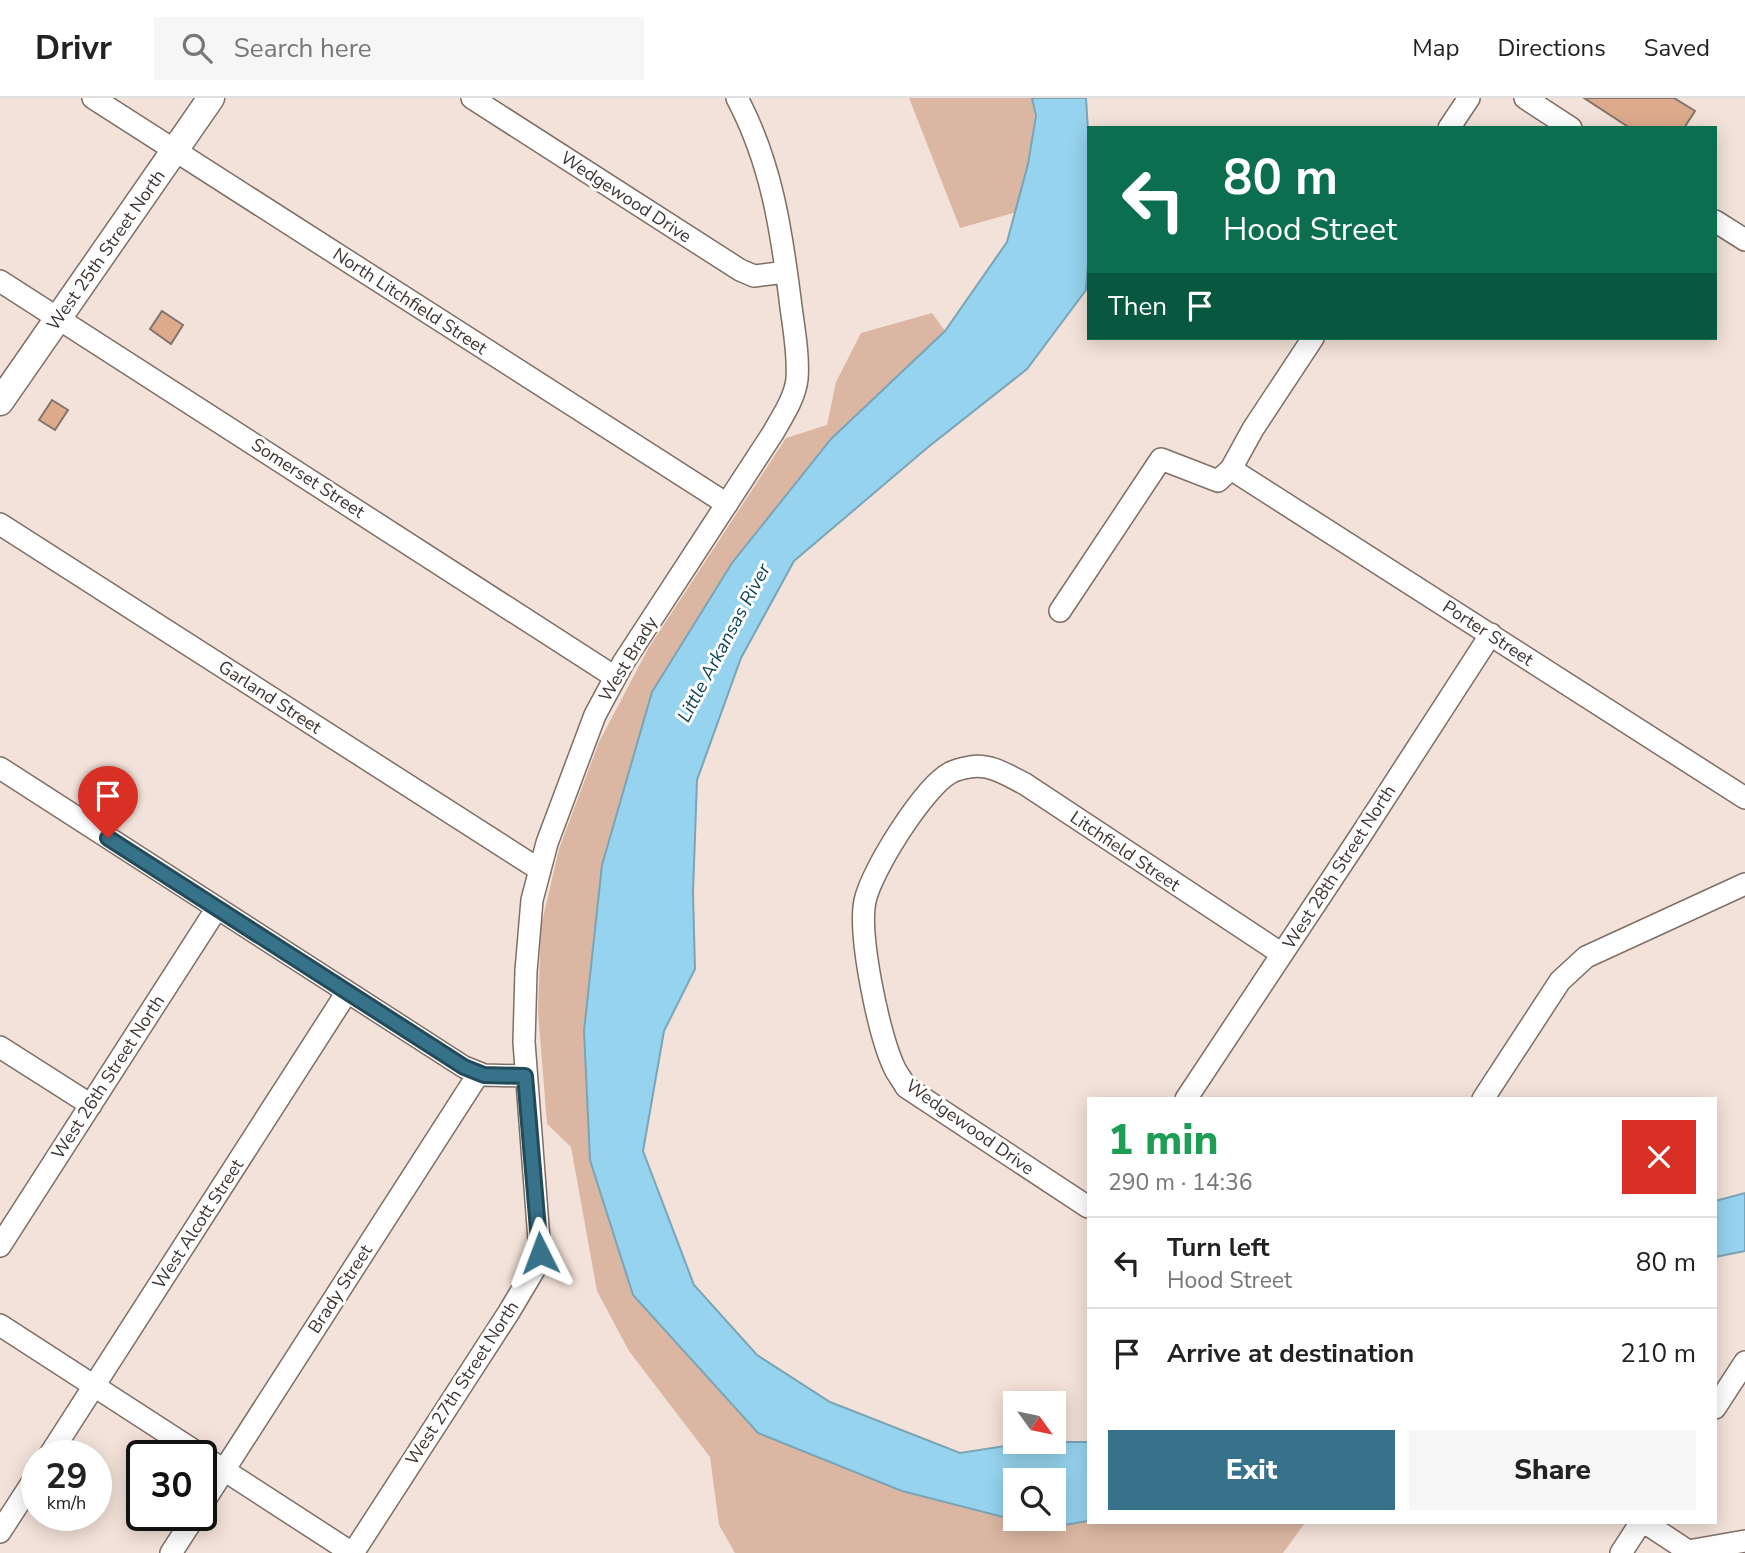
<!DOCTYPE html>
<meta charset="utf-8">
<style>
:root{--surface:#fff;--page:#f6f6f6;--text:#222;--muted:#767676;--line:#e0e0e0;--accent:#367289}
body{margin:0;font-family:"Nunito Sans",sans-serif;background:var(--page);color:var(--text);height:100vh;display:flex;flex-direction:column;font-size:26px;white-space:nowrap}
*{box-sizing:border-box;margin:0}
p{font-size:23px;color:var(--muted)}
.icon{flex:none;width:38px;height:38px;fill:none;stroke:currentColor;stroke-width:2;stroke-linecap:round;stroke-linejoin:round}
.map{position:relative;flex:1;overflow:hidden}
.panel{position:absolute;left:1087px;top:999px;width:630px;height:427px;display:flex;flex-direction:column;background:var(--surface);border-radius:0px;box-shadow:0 4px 18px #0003}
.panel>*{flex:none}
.top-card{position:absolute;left:1087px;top:28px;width:630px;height:214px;border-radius:0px;box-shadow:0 4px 18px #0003;background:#0b6e4f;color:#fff;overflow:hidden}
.needle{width:46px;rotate:123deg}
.buttons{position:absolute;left:1003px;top:1293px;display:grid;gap:14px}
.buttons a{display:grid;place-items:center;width:63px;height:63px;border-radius:0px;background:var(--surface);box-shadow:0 4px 18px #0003;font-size:35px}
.speed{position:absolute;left:21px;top:1342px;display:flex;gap:14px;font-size:35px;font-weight:700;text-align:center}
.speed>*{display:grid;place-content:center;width:91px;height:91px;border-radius:50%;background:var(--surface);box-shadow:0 4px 18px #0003;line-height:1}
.speed small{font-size:18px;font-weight:400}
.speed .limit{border:4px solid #111;border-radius:10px;background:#fff;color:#111}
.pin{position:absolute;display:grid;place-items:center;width:60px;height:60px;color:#fff;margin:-72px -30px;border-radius:50% 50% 50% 0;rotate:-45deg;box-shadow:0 0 7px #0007}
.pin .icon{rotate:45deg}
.me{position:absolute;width:77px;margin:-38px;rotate:357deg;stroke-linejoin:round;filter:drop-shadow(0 0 5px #0008)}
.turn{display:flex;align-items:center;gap:24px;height:147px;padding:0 21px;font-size:32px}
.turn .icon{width:91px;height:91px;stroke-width:2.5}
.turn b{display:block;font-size:49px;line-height:60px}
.then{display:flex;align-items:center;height:66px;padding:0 21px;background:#0003;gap:14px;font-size:26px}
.round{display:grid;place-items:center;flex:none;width:74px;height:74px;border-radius:0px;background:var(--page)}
.head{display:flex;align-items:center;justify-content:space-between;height:119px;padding:0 21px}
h1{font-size:42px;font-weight:800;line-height:52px;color:#1e9e55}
.cta{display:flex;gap:14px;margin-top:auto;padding:14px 21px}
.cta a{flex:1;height:80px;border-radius:0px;background:var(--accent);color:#fff;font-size:28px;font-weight:800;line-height:80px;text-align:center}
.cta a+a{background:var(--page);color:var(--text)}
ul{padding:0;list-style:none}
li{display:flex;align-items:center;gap:21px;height:91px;padding:0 21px;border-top:2px solid var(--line)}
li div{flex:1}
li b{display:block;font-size:26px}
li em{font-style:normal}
header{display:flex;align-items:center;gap:42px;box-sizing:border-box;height:98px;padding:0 35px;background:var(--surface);border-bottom:2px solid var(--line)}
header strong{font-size:33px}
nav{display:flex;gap:38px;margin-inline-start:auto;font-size:24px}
.search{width:490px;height:63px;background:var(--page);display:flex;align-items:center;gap:18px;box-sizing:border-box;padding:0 24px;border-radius:0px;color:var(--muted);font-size:26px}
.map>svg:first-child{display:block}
.green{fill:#dbb7a3}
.water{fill:#95d3ee;stroke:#7ba4b6;stroke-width:2;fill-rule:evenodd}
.building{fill:#ddaa8c;stroke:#82746c;stroke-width:2}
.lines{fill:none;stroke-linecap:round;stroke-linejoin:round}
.minor-casing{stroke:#7d6e66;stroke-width:24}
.major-casing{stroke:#7d6e66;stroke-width:29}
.minor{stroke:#fff;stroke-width:21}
.major{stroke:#fff;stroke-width:26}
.route-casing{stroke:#234a59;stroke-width:18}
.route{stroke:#367289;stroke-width:12}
.labels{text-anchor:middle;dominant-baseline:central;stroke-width:6;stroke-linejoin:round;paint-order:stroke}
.street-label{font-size:18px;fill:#3d3633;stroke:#fff}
.water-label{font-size:19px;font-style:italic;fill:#0f4457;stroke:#fff}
</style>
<header>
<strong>Drivr</strong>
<div class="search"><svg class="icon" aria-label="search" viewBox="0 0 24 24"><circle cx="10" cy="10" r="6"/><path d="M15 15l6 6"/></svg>Search here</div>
<nav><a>Map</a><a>Directions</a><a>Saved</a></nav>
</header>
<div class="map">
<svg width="1745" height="1455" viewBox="0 0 1745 1455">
<rect width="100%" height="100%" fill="#f3e2d9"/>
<path class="green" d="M909 0H1032C1041 36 1026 78 1017 114L960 130Z
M932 215 945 233 831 341 732 465 584 933 759 1335 902 1393 1046 1430 1088 1423V1424L1305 1425 1283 1455H735L719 1427 710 1359 629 1253 597 1193 571 1049 547 1026 538 913 541 828 559 751 599 644 648 551 786 340 827 327 836 284 861 235Z"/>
<path class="water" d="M1032 0H1086L1088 33V164L1086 192 1027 271 927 350 794 463 741 560 697 682 693 795 695 871 664 933 643 1053 694 1187 757 1257 830 1304 960 1355 1031 1344H1088V1423L1046 1430 902 1393 758 1335 633 1197 590 1062 584 933 602 767 652 594 732 465 831 341 945 233 1007 144 1028 66 1036 18ZM1015 1382H1054V1421H1015Z
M1745 1095V1153L1715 1159V1103Z"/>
<path class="building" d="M1584 0H1674L1695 13 1684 30H1630Z
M162 213 183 227 171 246 150 231Z
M52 302 68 312 55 332 39 322Z"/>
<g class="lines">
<g class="minor-casing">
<path id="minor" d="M93 0 727 406
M472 0 740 172 754 178 786 174
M1525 0 1571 30
M1449 30 1469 0
M1715 123 1745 142
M0 183 615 579
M1231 371 1745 700
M0 426 540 772
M1060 513 1161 361 1218 383 1231 371 1253 331 1313 240
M0 670 464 969 484 977 525 978
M0 949 91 1007
M1186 1001 1359 740 1491 536
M1483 1001 1560 883 1586 859 1745 786
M1088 1109 906 989C903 983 898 977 895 971 879 939 858 837 865 803 871 773 924 689 950 675 955 672 964 670 970 669 990 665 1009 678 1025 686L1282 856
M0 1148 217 810
M0 1227 352 1455
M1715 1310 1745 1264
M49 1358 347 894
M201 1408 479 975
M1644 1424 1688 1453 1745 1443
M0 1434 37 1377
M171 1455 195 1418
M353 1455 509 1214 534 1172 540 1155 524 944 526 873 532 802 547 745 595 617 623 565 773 335C782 319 795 300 797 281 799 255 793 227 790 201 781 130 771 64 737 0
M1621 1455 1641 1424"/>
</g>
<g class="major-casing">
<path id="major" d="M0 304 211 0"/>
</g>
<use href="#minor" class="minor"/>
<use href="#major" class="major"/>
</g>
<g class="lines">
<g class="route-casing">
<path id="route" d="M108 740 464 969 484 977 525 978 540 1155"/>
</g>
<use href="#route" class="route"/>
</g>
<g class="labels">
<g class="street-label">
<text transform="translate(626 99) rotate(33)">Wedgewood Drive</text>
<text transform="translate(106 152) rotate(-55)">West 25th Street North</text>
<text transform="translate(410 203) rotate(33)">North Litchfield Street</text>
<text transform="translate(308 380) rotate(33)">Somerset Street</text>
<text transform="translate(1488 535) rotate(33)">Porter Street</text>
<text transform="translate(628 561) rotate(-59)">West Brady</text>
<text transform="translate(270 599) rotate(33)">Garland Street</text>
<text transform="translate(1125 753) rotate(34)">Litchfield Street</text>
<text transform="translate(1339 769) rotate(-57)">West 28th Street North</text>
<text transform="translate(108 979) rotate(-57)">West 26th Street North</text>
<text transform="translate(970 1029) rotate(35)">Wedgewood Drive</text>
<text transform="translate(198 1126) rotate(-57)">West Alcott Street</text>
<text transform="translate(340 1191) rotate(-57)">Brady Street</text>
<text transform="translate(462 1285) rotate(-57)">West 27th Street North</text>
</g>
<g class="water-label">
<text transform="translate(724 545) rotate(-62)">Little Arkansas River</text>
</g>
</g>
</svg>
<div class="buttons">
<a><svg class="needle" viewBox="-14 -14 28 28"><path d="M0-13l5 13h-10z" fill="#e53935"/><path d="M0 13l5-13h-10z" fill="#767676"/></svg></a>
<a><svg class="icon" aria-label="search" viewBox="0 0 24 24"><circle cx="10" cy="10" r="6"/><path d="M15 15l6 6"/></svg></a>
</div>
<div class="speed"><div>29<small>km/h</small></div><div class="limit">30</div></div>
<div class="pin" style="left:108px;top:740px;background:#d93025"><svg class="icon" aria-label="arrive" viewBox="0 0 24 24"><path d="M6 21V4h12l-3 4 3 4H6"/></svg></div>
<svg class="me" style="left:540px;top:1155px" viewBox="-20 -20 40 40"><path d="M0-17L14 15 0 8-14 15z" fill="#367289" stroke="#fff" stroke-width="4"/></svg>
<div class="top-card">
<div class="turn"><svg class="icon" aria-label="left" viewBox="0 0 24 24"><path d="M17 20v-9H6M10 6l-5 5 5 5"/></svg><div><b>80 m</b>Hood Street</div></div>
<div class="then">Then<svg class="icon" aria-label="arrive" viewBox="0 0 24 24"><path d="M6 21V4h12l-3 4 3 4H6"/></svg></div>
</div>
<section class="panel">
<div class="head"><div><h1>1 min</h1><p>290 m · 14:36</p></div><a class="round" style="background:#d93025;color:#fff"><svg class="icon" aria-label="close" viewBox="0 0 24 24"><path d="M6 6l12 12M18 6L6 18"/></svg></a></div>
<ul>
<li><svg class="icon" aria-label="left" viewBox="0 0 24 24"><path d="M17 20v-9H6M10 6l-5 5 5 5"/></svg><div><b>Turn left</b><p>Hood Street</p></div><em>80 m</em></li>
<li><svg class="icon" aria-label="arrive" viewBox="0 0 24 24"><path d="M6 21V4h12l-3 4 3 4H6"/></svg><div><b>Arrive at destination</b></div><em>210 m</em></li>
</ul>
<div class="cta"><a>Exit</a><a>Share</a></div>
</section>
</div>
